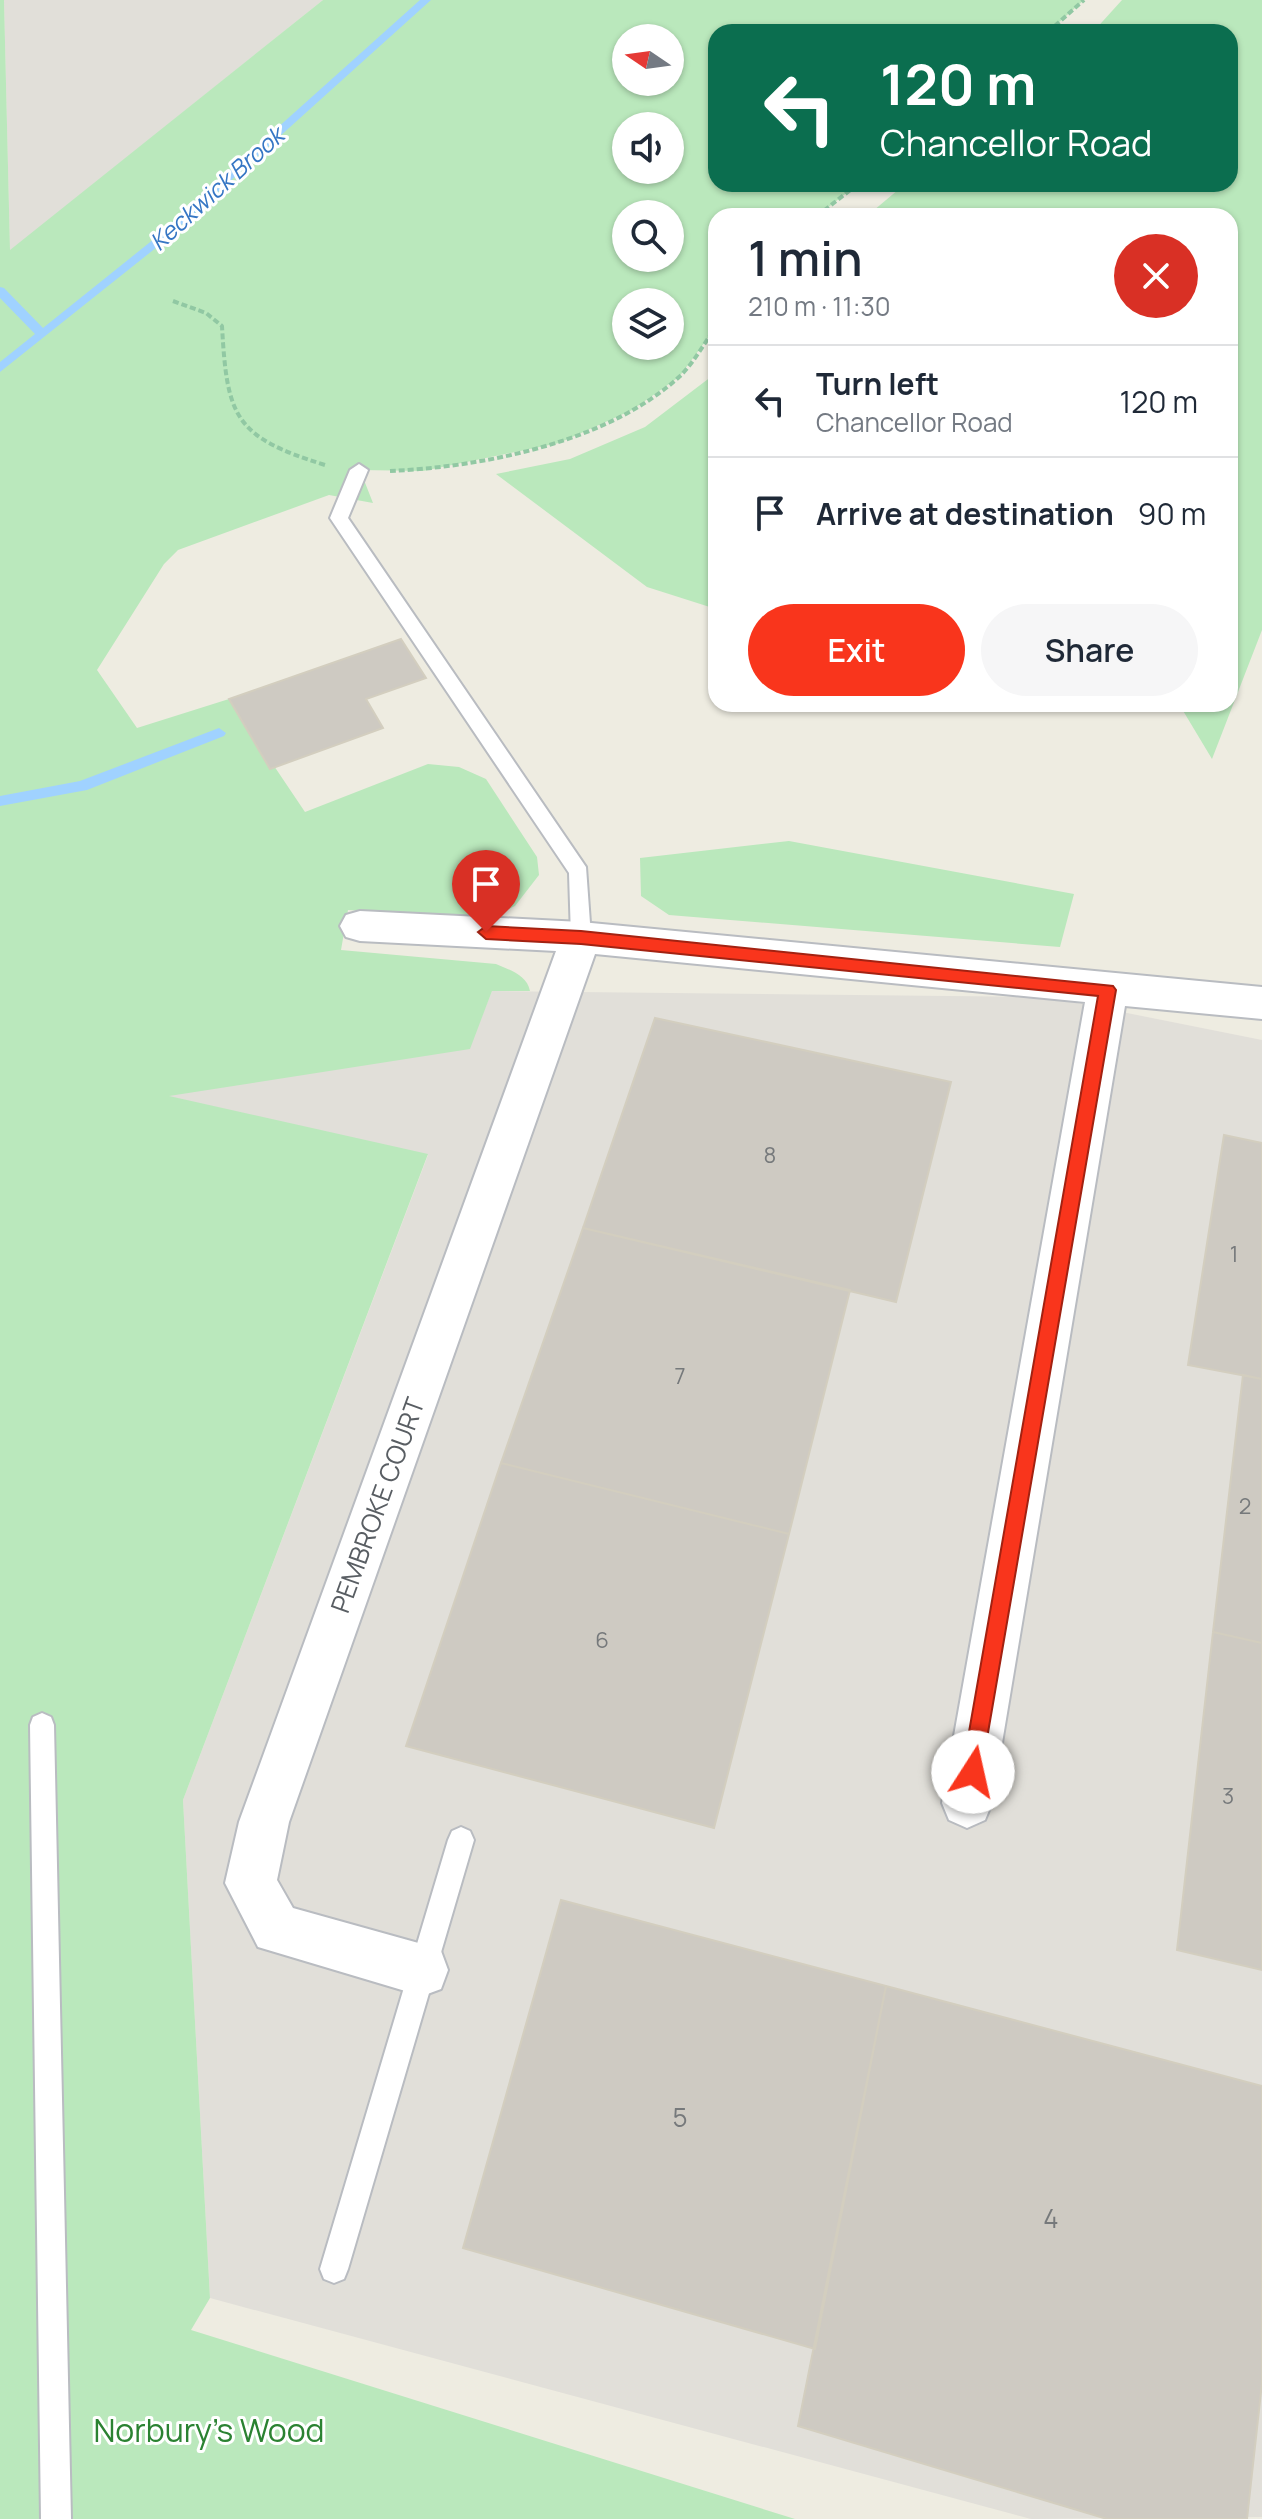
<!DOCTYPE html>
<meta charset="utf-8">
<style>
:root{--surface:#fff;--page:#f6f6f7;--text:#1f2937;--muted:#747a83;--line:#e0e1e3;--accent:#f9351c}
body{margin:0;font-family:Manrope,sans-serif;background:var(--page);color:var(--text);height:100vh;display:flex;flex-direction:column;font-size:30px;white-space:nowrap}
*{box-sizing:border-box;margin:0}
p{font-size:26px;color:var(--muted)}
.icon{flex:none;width:44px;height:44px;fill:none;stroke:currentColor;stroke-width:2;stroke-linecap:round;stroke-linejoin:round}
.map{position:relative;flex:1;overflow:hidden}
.drawer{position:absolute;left:708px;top:208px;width:530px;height:504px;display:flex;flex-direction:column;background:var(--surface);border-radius:24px;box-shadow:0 2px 6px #0004}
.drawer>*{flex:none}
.banner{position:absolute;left:708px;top:24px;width:530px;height:168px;border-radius:24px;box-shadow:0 2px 6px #0004;background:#0b6e4f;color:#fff;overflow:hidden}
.needle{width:52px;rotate:283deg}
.fabs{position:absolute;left:612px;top:24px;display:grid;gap:16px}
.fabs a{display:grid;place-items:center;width:72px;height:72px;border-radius:50%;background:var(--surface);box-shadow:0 2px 6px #0004;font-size:40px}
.pin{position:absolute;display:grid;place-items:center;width:68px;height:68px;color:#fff;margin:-82px -34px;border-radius:50% 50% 50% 0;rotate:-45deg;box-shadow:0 0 8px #0007}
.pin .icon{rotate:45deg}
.me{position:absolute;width:88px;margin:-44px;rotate:10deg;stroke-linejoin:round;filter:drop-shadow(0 0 6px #0008)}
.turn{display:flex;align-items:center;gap:28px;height:168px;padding:0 40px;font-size:36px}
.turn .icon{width:104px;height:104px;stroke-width:2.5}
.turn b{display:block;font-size:56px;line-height:68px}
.round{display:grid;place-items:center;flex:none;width:84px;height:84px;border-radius:42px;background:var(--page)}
.overview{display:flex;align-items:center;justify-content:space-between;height:136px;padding:0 40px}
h1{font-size:48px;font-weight:600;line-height:60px}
.button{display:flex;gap:16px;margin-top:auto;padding:16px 40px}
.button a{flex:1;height:92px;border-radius:48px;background:var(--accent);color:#fff;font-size:32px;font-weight:600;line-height:92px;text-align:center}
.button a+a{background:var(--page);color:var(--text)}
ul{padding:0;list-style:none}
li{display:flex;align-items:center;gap:24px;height:112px;padding:0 40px;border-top:2px solid var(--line)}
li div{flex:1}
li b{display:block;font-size:30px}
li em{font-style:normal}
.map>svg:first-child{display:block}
.industrial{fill:#e1dfd9}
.green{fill:#bae8bc;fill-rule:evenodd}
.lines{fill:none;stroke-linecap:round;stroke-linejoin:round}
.stream{fill:#a0d2ff;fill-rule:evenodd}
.building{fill:#cecac2;stroke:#d3cebf;stroke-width:2}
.lane-casing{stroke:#b9bcc1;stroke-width:4}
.street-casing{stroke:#b9bcc1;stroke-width:4}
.path{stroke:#91c8a3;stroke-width:4;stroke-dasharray:6 3;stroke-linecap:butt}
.lane{fill:#fff;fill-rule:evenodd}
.street{fill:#fff;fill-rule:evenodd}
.route{fill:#f9351c;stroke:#a22212;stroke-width:2}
.labels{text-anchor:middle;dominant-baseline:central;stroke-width:6;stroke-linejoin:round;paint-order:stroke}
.number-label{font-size:22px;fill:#76797b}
.far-water-label{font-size:24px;font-style:italic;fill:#3576c4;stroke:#fff}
.street-label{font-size:26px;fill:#595e63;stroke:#fff}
.near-number-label{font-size:26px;fill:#76797b}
.near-park-label{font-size:32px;fill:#2b8232;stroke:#fff}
</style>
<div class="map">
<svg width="1262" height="2519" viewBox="0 0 1262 2519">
<rect width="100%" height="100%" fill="#eeece1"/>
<path class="industrial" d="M4 0H323L10 251Z
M492 991 1047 997 1262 1040V2517L1031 2519 210 2298 183 1800 428 1155 166 1096 213 994 469 1049Z"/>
<path class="green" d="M0 0H4L10 250 323 0H1084L1048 32H716V184H858L817 216H716V327L679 377 632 410 559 443 423 471 360 470 373 503 329 495 178 550 164 564 97 670 137 728 229 699 305 812 428 764 459 767 486 779 537 857 539 875 515 906 487 919 348 910 341 950 496 964C510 970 527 975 530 991H492L470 1049 169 1096 428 1154 183 1800 210 2298 191 2330 795 2519H0ZM626 38H670V82H626ZM626 126H670V170H626ZM626 214H670V258H626ZM626 302H670V346H626Z
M1122 0H1262V630L1212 759 1179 704H1230V216H867L905 184H1230V32H1093Z
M716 373V609L647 587 496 474 570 459 645 427Z
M789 841 1074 894 1060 947 669 915 641 896 640 858Z"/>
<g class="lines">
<path class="stream" d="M420 0H431L157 247 0 372V362L35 334 0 298V287L4 288 43 328 149 243Z
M219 728 226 733 224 736 87 790 0 806V796L80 781Z"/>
</g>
<path class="building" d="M401 639 426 678 366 699 383 728 270 769 229 699Z
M655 1018 951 1082 896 1302 583 1228Z
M1224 1135 1262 1143V1379L1188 1365Z
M583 1228 850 1290 789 1534 501 1463Z
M1243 1375 1262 1379V1643L1213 1632Z
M501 1463 789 1534 714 1828 406 1746Z
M1213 1632 1262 1643V1970L1177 1950Z
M561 1900 886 1986 815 2349 463 2248Z
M886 1986 1262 2086V2383L1247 2519H1107L798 2426Z"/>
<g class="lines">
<g class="lane-casing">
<path id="lane" d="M359 464 368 470 348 518 586 867 591 937 588 942H574L571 937 569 873 330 518 350 470Z
M42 1713 51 1717 54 1725 71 2519H41L30 1725 33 1717Z
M461 1827 470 1831 474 1840 348 2269 344 2279 334 2283 324 2279 320 2269 448 1840 452 1831Z"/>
</g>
<g class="street-casing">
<path id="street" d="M360 911 581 922 1262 987V1019L1125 1006 992 1803 985 1820 967 1828 949 1820 942 1803 1085 1002 595 954 289 1822 277 1880 293 1908 422 1944 441 1951 448 1970 441 1989 422 1996 258 1947 225 1883 239 1822 556 951 360 941 346 937 340 926 346 915Z"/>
</g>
<path class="path" d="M1048 32 1084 0
M817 216 858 184
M173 301 206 313 222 326C227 418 235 437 325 465
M390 471C483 467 608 442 679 377 694 363 704 343 716 327"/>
<use href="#lane" class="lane"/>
<use href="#street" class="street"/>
</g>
<path class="route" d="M486 926 581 931 1113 986 1116 990 980 1779 973 1782 965 1779 962 1772 1098 996 581 944 486 939 478 932Z"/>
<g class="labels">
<g class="number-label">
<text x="770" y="1155">8</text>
<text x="1234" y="1254">1</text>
<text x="680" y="1376">7</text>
<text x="1245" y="1506">2</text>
<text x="602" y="1640">6</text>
<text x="1228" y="1796">3</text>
</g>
<g class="far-water-label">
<text transform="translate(216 188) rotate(-42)">Keckwick Brook</text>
</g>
<g class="street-label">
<text transform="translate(377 1505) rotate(-70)">PEMBROKE COURT</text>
</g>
<g class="near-number-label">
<text x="680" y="2117">5</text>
<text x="1051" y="2218">4</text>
</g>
<g class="near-park-label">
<text x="209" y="2430">Norbury's Wood</text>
</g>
</g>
</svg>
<div class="fabs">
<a><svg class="needle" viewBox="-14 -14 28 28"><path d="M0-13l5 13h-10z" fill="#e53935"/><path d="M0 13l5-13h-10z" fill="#747a83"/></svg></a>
<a><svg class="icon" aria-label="sound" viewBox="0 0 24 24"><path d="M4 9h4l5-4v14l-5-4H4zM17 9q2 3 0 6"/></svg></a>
<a><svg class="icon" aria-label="search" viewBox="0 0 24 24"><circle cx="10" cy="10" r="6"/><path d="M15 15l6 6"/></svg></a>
<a><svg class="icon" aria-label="layers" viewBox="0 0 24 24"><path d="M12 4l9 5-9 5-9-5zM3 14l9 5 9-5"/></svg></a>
</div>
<div class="pin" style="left:486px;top:932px;background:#d93025"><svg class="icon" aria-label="arrive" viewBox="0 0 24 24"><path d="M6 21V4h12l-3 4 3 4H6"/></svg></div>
<svg class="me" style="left:973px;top:1772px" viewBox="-20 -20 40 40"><circle r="19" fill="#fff"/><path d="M0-13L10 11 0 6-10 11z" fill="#f9351c"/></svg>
<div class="banner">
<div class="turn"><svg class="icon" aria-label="left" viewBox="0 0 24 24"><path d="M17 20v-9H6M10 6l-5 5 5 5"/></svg><div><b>120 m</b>Chancellor Road</div></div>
</div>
<section class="drawer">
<div class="overview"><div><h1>1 min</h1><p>210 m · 11:30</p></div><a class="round" style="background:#d93025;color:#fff"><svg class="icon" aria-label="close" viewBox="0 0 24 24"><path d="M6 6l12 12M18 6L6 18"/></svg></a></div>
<ul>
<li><svg class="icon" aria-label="left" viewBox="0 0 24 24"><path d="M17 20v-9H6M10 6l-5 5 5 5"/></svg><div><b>Turn left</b><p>Chancellor Road</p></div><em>120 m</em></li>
<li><svg class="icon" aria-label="arrive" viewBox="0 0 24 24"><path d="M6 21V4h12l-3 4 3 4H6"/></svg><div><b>Arrive at destination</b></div><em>90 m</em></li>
</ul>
<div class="button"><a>Exit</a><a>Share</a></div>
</section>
</div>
